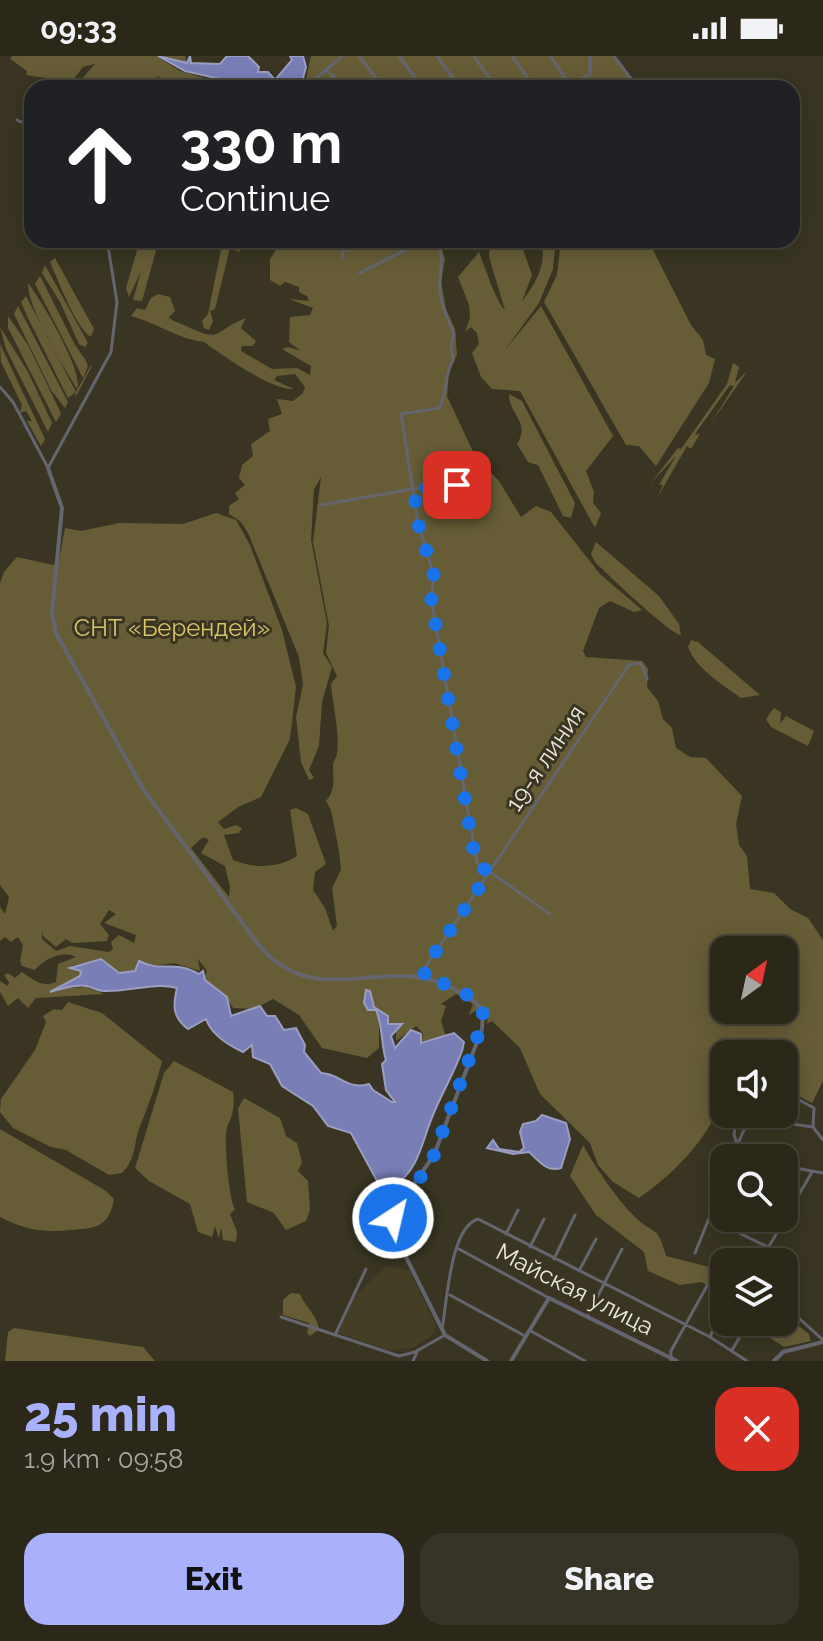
<!DOCTYPE html>
<meta charset="utf-8">
<style>
:root{--surface:#2b281a;--page:#373427;--text:#f1f3f6;--muted:#a6a6a2;--line:#474439;--accent:#a9b0fc}
body{margin:0;font-family:Raleway,sans-serif;background:var(--page);color:var(--text);height:100vh;display:flex;flex-direction:column;font-size:30px;white-space:nowrap}
*{box-sizing:border-box;margin:0}
p{font-size:26px;color:var(--muted)}
.icon{flex:none;width:44px;height:44px;fill:none;stroke:currentColor;stroke-width:2;stroke-linecap:round;stroke-linejoin:round}
.map{position:relative;height:1305px;overflow:hidden}
.panel{display:flex;flex-direction:column;background:var(--surface);flex:1}
.panel>*{flex:none}
.top-card{position:absolute;left:24px;top:24px;width:776px;height:168px;border-radius:24px;box-shadow:0 4px 20px #0003,0 0 0 2px var(--line);background:#202124;color:#fff;overflow:hidden}
.needle{width:52px;rotate:33deg}
.buttons{position:absolute;left:710px;top:880px;display:grid;gap:16px}
.buttons a{display:grid;place-items:center;width:88px;height:88px;border-radius:16px;background:var(--surface);box-shadow:0 4px 20px #0003,0 0 0 2px var(--line);font-size:40px}
.pin{position:absolute;display:grid;place-items:center;width:68px;height:68px;color:#fff;margin:-34px;border-radius:16px;box-shadow:0 4px 12px #0006}
.me{position:absolute;width:88px;margin:-44px;rotate:35deg;stroke-linejoin:round;filter:drop-shadow(0 0 6px #0008)}
.turn{display:flex;align-items:center;gap:28px;height:168px;padding:0 24px;font-size:36px}
.turn .icon{width:104px;height:104px;stroke-width:2.5}
.turn b{display:block;font-size:56px;line-height:68px}
.round{display:grid;place-items:center;flex:none;width:84px;height:84px;border-radius:24px;background:var(--page)}
.head{display:flex;align-items:center;justify-content:space-between;height:136px;padding:0 24px}
h1{font-size:48px;font-weight:800;line-height:60px;color:var(--accent)}
.cta{display:flex;gap:16px;margin-top:auto;padding:16px 24px}
.cta a{flex:1;height:92px;border-radius:24px;background:var(--accent);color:#111;font-size:32px;font-weight:800;line-height:92px;text-align:center}
.cta a+a{background:var(--page);color:var(--text)}
.status{display:flex;justify-content:space-between;align-items:center;height:56px;padding:0 40px;background:var(--surface);direction:ltr}
.status svg{height:22px;fill:currentColor}
.map>svg:first-child{display:block}
.built{fill:#443e24}
.green{fill:#665d37;fill-rule:evenodd}
.water{fill:#797eb6;stroke:#9b9ec1;stroke-width:2}
.lines{fill:none;stroke-linecap:round;stroke-linejoin:round}
.minor{stroke:#64656e;stroke-width:3}
.tertiary{stroke:#64656e;stroke-width:4}
.route{stroke:#1a73e8;stroke-width:14;stroke-dasharray:0 25.2}
.labels{text-anchor:middle;dominant-baseline:central;stroke-width:6;stroke-linejoin:round;paint-order:stroke}
.park-label{font-size:24px;fill:#d9c367;stroke:#393522}
.street-label{font-size:24px;fill:#eae8dc;stroke:#393522}
</style>
<div class="status"><b>09:33</b><svg viewBox="0 0 49 12"><path d="M0 12V9h3v3zM5 12V6h3v6zM10 12V3h3v9zM15 12V0h3v12zM26 1h20v11H26zM47 4h2v5h-2z"/></svg></div>
<div class="map">
<svg width="823" height="1305" viewBox="0 0 823 1305">
<rect width="100%" height="100%" fill="#393522"/>
<path class="built" d="M386 1210 409 1214 436 1270 432 1280 412 1292 387 1294 338 1277 355 1240Z"/>
<path class="green" d="M12 0H185L187 8 159 2 180 15 219 26 221 32H194L195 26 167 32 158 20 154 32H81L78 27 95 8 83 11 72 25C56 22 42 22 26 19L27 15 10 3Z
M311 0H615L639 32H304Z
M140 184H159L142 245 133 244 141 215 129 241 126 232Z
M223 184H246L239 196 230 192 215 253 210 255 213 265 209 274 204 272 202 265 208 258Z
M283 184H439L445 203 441 225 446 253 455 273 457 298 449 317 447 340 475 400 499 425 521 461 536 450 551 456 600 518 642 554 634 556 610 545 599 552 583 595 586 601 642 605 648 613 647 631 658 645 663 663 672 672 676 692 690 701 706 702 742 740 736 768 739 789 747 800 750 833 774 837 790 853 808 862 823 884V1025L812 1047 784 1032V998H724C724 1011 727 1030 723 1042 708 1083 674 1118 639 1142L613 1126 598 1109 590 1087 540 1038 520 992 492 965 487 968 488 960 479 953 469 959 473 948 456 938 441 948 446 950 441 965 446 980 422 985 423 977 416 970 396 985V974L382 958 379 964V992L367 1002 322 992 299 959 273 943 254 953 233 952C226 937 210 934 204 922L207 915 198 903 200 915 174 907 145 911 140 904 133 916 118 918 102 903 71 910 83 914 82 919 54 933 86 931 104 938 36 942 28 952 18 942 8 950 0 936V925L8 930 9 926 4 919 8 917 15 922 22 916C34 924 42 932 56 926L58 908 76 901C63 894 44 903 35 914L22 910 20 905 23 889 18 881 11 886 5 881 0 885V851L5 858 9 841 0 829V527L4 516 17 501 58 510 65 472 81 475 119 467 183 468 216 457 236 464 250 489 282 574 296 631 290 683 261 741 238 751 218 766 224 773 236 769 242 772 239 777 224 779 233 804C255 813 279 812 297 800L290 754 296 752 308 758 326 808 315 816 313 834 325 852 333 875 337 870 332 832 341 814 339 795 331 754 326 745C336 733 333 724 333 710 333 705 336 703 337 698 340 675 333 651 331 628L337 620 326 597 329 570 313 486 321 421 314 433 311 484 327 567 323 597 332 611 322 646 319 690 309 714 314 722 309 724 301 706 296 661 303 629 299 601 248 477 241 466 229 458V450L239 443 235 437 245 429 239 422 242 409 253 400 251 388 270 375 268 363 282 358 277 343 293 345 303 337 305 331 295 318 277 320 274 324 294 333C273 335 222 299 204 286 178 283 157 267 131 260L137 252 145 254 151 242 158 238 170 241 175 255 169 261C174 267 179 266 186 270 223 288 212 275 246 262L241 272 256 285 253 290H242L241 295 272 313 297 312 310 319 311 310 282 293 288 291 301 295 289 286 290 261 310 259 313 252 289 243 309 245 307 240 299 236V231L285 226 280 230 270 224V203ZM203 781 209 784 201 797 225 810 230 831 229 841 191 792ZM109 854 116 858 104 867 136 879 134 887 119 879 111 886 113 893 109 896 70 890 56 895 42 883V873L43 880 56 891 66 883 72 887 107 885 109 879 100 868ZM724 894H784V954H724Z
M491 184 521 187 532 219 522 245C535 230 549 204 540 184H556L553 213 539 247 504 295 541 250 613 380 586 415 594 436 593 447 601 457 595 472 520 335 492 333 481 321 472 297 479 288 477 277 471 271 465 276 470 262 469 249 458 221 479 196C485 211 496 246 505 254L489 201Z
M561 184H648L691 269 703 284 706 299 715 303 709 327 656 410 639 390 626 389 544 246 557 219Z
M55 202 94 273 91 281C77 274 58 224 50 206Z
M45 209 88 287 85 291 79 288 60 246 42 217Z
M40 220 75 289 85 303 88 310 83 322 35 228Z
M28 227C38 239 85 317 77 333 63 310 27 251 28 227Z
M26 240 76 336 90 311 92 310 75 342 76 336 68 342 27 260 21 246Z
M18 250 68 346 65 352 51 334 14 258Z
M8 260 28 289 57 349 61 358 56 366 8 272Z
M0 271 28 316 52 367 48 376 6 293Z
M0 288 45 383 41 390 27 365H32L26 355 20 357 22 349 1 306Z
M733 307 739 311 735 327 748 314 711 367 734 330 730 329 697 375 695 379 700 378 691 393 687 390 657 442 663 429H659L676 400 650 428 678 392 681 393 727 328Z
M509 338 522 345 575 447 571 462 563 460 538 409 528 406 517 388C531 366 509 359 509 338Z
M596 486 659 540 679 568 681 579C671 579 607 518 595 506L591 498Z
M691 584 698 586 760 639 741 642C722 628 696 613 688 591Z
M774 652 781 656 780 668 786 660 814 675 808 690 771 671 766 663Z
M68 946 102 957 162 1005C156 1029 149 1048 140 1070 133 1088 137 1102 122 1117L109 1119 66 1094 51 1091 13 1072 0 1056 1 1043 35 994 46 966 43 960 54 953 62 954Z
M174 1005 233 1036C236 1063 227 1063 226 1079 225 1095 229 1143 235 1153L230 1158 237 1176 236 1186 223 1184 221 1171 219 1182 215 1170 212 1181 198 1176 190 1148 149 1125 135 1112 164 1017Z
M244 1042 280 1062 286 1080 297 1087 302 1106 298 1115 308 1125 310 1154 306 1165 286 1174 274 1157 247 1146 238 1053Z
M0 1073 106 1135 114 1143C109 1172 95 1172 70 1174 43 1177 26 1174 0 1161Z
M583 1089C595 1111 618 1145 636 1162 655 1180 657 1167 666 1200L717 1213 724 1224V1242L702 1226 680 1229 648 1215 644 1196 596 1159 570 1120Z
M291 1237 300 1238C304 1249 318 1261 319 1273L310 1280 307 1277 309 1267 283 1259V1244Z
M784 1259 809 1278 811 1285 784 1291 764 1278 763 1266H784Z
M14 1272 143 1291 155 1305H5L8 1276Z"/>
<path class="water" d="M158 0 187 7 190 0 191 7 220 8 227 0H248L259 11 258 16H268L275 24 292 4 290 0H303L306 11 302 26 294 32H228L229 25 185 15Z
M101 903 119 917 135 915 139 905C161 917 173 903 199 918L203 915 205 924 227 941 231 960 260 950 267 960H275L284 974 296 972 305 989 304 996 321 1017C339 1017 348 1035 369 1028L373 1034 392 1046H395L386 1034 382 1008 386 1004C381 989 383 970 376 954H368L364 947 366 934 370 935 374 951 388 960V968H402L391 980 395 992 411 974 421 978V987L454 977 464 986 462 995C454 1017 442 1037 433 1059 423 1081 419 1116 394 1129L377 1125 351 1077 328 1070 313 1050 282 1030 270 1008 253 1001 252 989 243 996C228 989 211 978 206 963L188 973C172 961 173 949 177 932 153 926 129 936 104 935 97 935 93 931 86 930 76 928 60 933 50 936L80 920 81 915 70 912Z
M542 1059 566 1067 570 1083 561 1112C547 1117 538 1104 529 1096L513 1098 487 1092 493 1084 499 1093 519 1096 524 1092 520 1076 523 1068 536 1065Z"/>
<g class="lines">
<path class="minor" d="M359 0 384 32
M399 0 423 32
M437 0 460 32
M474 0 496 32
M512 0 535 32
M550 0 570 29 590 18V0
M614 0 638 32
M327 15 346 32
M305 32 342 0
M17 64 32 71
M437 184C445 203 439 216 440 235 441 252 449 264 454 279L451 289 453 304C443 320 449 336 439 352L401 358 418 467 434 520 431 541 477 807 550 858
M342 202 343 195 360 184
M360 217 425 184
M0 331 13 346 47 410
M48 412 111 296 117 246 107 184
M321 449 441 428 457 429
M424 922 426 910 629 609 641 607 647 623
M784 1036 814 1052 813 1071 823 1084
M738 1058 734 1078 740 1100
M750 1062 813 1071
M736 1092 751 1058
M736 1102H749
M784 1110 823 1117
M710 1163 768 1191
M506 1178 518 1154
M530 1191 544 1163
M457 1192 549 1242
M695 1197 724 1125
M554 1203 575 1159
M765 1206 768 1192 812 1116
M579 1215 596 1183
M450 1239 525 1280
M784 1254 792 1256 823 1284
M281 1261 399 1300 415 1296 445 1279
M587 1261 622 1193
M442 1273C447 1247 450 1171 478 1163L710 1281 747 1305
M529 1274 585 1305
M335 1279 366 1213
M710 1281 724 1250
M732 1294 749 1266
M413 1305 418 1294
M671 1305V1295L708 1228"/>
<path class="tertiary" d="M48 412 62 452 52 557 56 577 143 733 258 888C316 959 386 895 454 933 465 939 476 944 483 955L482 973 434 1099 393 1158 400 1189 445 1279 487 1305
M511 1305 549 1242 677 1305
M774 1305 783 1296 823 1286"/>
</g>
<g class="lines">
<path class="route" d="M393 1162 396 1151 415 1130 434 1099 484 963C482 939 445 927 424 922L426 910 489 817 477 807 474 797 431 541 434 520 418 467 414 433 457 429"/>
</g>
<g class="labels">
<g class="park-label">
<text x="172" y="571">СНТ «Берендей»</text>
</g>
<g class="street-label">
<text transform="translate(545 702) rotate(-56)">19-я линия</text>
<text transform="translate(575 1233) rotate(27)">Майская улица</text>
</g>
</g>
</svg>
<div class="buttons">
<a><svg class="needle" viewBox="-14 -14 28 28"><path d="M0-13l5 13h-10z" fill="#e53935"/><path d="M0 13l5-13h-10z" fill="#a6a6a2"/></svg></a>
<a><svg class="icon" aria-label="sound" viewBox="0 0 24 24"><path d="M4 9h4l5-4v14l-5-4H4zM17 9q2 3 0 6"/></svg></a>
<a><svg class="icon" aria-label="search" viewBox="0 0 24 24"><circle cx="10" cy="10" r="6"/><path d="M15 15l6 6"/></svg></a>
<a><svg class="icon" aria-label="layers" viewBox="0 0 24 24"><path d="M12 4l9 5-9 5-9-5zM3 14l9 5 9-5"/></svg></a>
</div>
<div class="pin" style="left:457px;top:429px;background:#d93025"><svg class="icon" aria-label="arrive" viewBox="0 0 24 24"><path d="M6 21V4h12l-3 4 3 4H6"/></svg></div>
<svg class="me" style="left:393px;top:1162px" viewBox="-20 -20 40 40"><circle r="17" fill="#1a73e8" stroke="#fff" stroke-width="3"/><path d="M0-11L8 9 0 5-8 9z" fill="#fff"/></svg>
<div class="top-card">
<div class="turn"><svg class="icon" aria-label="ahead" viewBox="0 0 24 24"><path d="M12 20V5M6 11l6-6 6 6"/></svg><div><b>330 m</b>Continue</div></div>
</div>
</div>
<section class="panel">
<div class="head"><div><h1>25 min</h1><p>1.9 km · 09:58</p></div><a class="round" style="background:#d93025;color:#fff"><svg class="icon" aria-label="close" viewBox="0 0 24 24"><path d="M6 6l12 12M18 6L6 18"/></svg></a></div>
<div class="cta"><a>Exit</a><a>Share</a></div>
</section>
